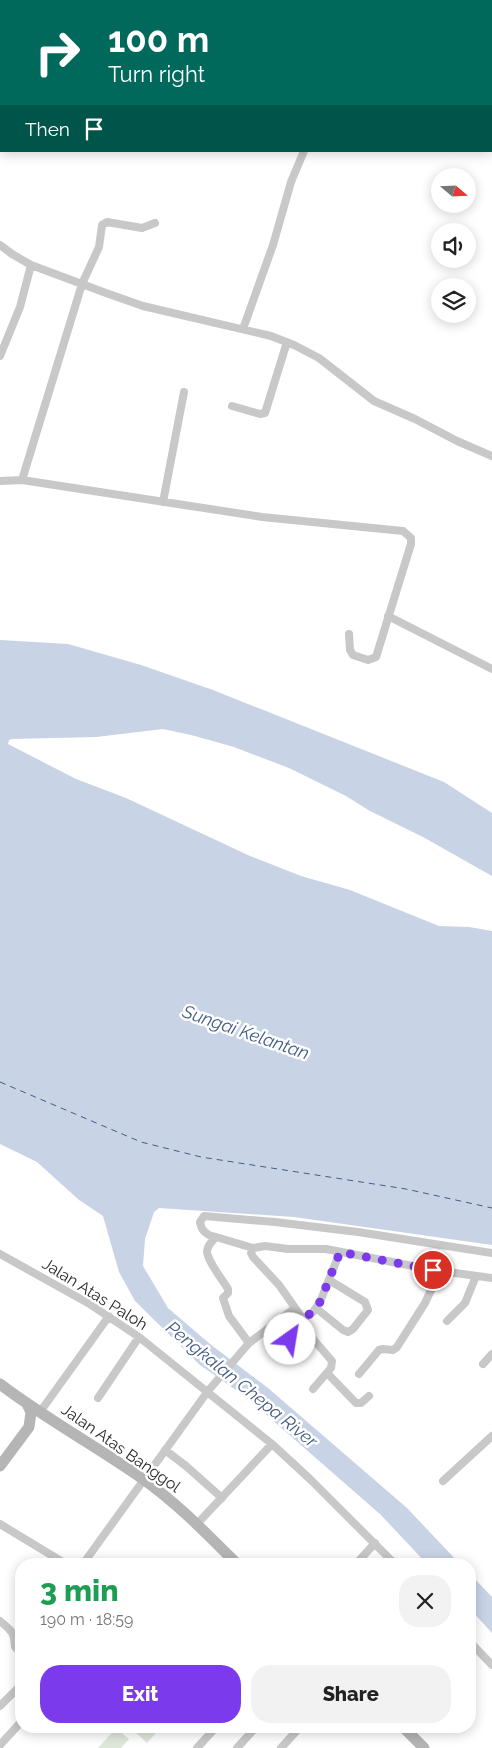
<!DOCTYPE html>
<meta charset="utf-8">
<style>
:root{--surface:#fff;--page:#f2f2f2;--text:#222;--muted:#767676;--accent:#7c3aed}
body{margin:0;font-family:Raleway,sans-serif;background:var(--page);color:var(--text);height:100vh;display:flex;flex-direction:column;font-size:19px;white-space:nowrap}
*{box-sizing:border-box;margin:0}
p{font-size:16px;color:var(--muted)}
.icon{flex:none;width:28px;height:28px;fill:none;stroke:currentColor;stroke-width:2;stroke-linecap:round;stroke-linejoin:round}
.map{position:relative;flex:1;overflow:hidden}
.details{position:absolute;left:15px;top:1558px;width:461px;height:175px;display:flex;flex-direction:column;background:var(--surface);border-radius:20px;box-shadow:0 2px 12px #0003}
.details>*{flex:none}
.hud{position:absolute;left:0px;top:0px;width:492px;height:152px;box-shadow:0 2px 12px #0003;background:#00695c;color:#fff;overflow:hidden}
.needle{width:32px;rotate:109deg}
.tools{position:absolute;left:431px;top:168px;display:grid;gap:10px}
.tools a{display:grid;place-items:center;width:45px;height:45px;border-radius:50%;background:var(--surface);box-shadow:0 2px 12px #0003;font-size:25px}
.pin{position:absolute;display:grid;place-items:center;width:42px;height:42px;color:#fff;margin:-21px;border:2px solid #fff;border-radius:50%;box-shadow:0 1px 5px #0007}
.me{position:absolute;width:55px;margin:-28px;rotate:32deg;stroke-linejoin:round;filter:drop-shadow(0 0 4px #0008)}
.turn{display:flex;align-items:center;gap:18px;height:105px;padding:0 25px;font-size:22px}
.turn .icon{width:65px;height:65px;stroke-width:2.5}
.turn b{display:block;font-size:35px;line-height:42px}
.then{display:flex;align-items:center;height:48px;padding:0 25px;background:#0003;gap:10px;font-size:19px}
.round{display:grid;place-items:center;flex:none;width:52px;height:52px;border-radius:20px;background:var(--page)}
.headline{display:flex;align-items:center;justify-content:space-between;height:85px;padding:0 25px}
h1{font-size:30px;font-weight:800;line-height:38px;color:#1e9e55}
.button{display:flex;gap:10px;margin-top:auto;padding:10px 25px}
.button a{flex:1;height:58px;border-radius:20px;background:var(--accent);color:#fff;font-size:20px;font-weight:800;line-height:58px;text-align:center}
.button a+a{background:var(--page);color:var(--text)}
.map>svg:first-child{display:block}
.green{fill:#dee8da}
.water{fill:#c8d3e6}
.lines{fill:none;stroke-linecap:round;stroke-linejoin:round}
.ferry{stroke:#435c84;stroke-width:1;stroke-dasharray:6 5;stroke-linecap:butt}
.minor{stroke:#c8c8c8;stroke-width:8}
.secondary{stroke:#b5b5b5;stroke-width:11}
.route{stroke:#7c3aed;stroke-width:9;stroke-dasharray:0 16.2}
.labels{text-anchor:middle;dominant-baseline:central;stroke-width:5;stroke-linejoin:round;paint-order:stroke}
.street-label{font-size:16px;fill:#2b2b2b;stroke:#fff}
.water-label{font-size:18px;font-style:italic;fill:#435c84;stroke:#fff}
</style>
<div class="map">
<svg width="492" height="1748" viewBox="0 0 492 1748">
<rect width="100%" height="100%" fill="#fff"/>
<path class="green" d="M129 1726H162L147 1743Z
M116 1728 129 1739 121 1748H98Z"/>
<path class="water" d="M0 640 68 644 141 665 213 690 444 782 492 813V876L423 837 370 811 346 796 289 768 234 747 191 735 163 729 96 737 12 739 9 740 8 744 76 779 126 798 250 856 301 876 350 890 439 926 469 927 492 931V1245L294 1217 159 1208 154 1212 145 1239 143 1266 168 1308 210 1344 268 1388 407 1508 460 1564H427L381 1515 246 1397 200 1365 135 1301 119 1272 103 1216 79 1200 37 1162 0 1144Z
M470 1574 492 1597V1633L470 1609Z"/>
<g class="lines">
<path class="ferry" d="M0 1082 141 1142 201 1157 406 1189 492 1208"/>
<path class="minor" d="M225 0 226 1
M445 0 446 1
M405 1 406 0
M491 87 492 88
M491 106 492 107
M0 245 12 254 31 265 106 293 143 306 271 336 294 345 319 358 374 401 415 419 457 441 492 456
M243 329 273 245 291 182 304 151
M0 356 20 307 31 265
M232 406 260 414 265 413 287 342
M22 480 82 284 99 247 102 225 107 222 142 228 155 223
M0 481 22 480 262 517 403 531 411 538V544L376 657 368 660 353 655 350 650 349 634
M163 502 184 392
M388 616 492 669
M216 1237C208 1236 201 1231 200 1222L204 1216 275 1222 358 1232 492 1253
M0 1254 88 1303 139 1337 272 1444 311 1480 395 1564
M316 1308 343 1330 348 1332 353 1329 368 1310 365 1302 329 1280
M303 1319 279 1285 253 1257 251 1253 253 1248 265 1246 288 1249H326L433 1270 492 1278
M447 1321 465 1303 476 1276
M301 1325 332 1361 331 1368 313 1389
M249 1343 229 1316 223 1298 228 1293V1289C222 1279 208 1262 207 1252 207 1246 212 1241 216 1237L253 1248
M276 1355 301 1325 303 1319 313 1312 320 1302 340 1252
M483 1364 492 1354
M327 1373 356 1403H361L369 1396
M359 1374 379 1350 383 1349 393 1350 397 1347 425 1303 432 1288 430 1280 433 1270
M98 1398 139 1337
M40 1412 109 1316
M165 1450 186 1466 222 1498
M443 1481 492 1436
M0 1524 66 1564
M197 1524 272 1444
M83 1564 208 1391 249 1343 295 1308
M356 1564 375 1543
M0 1621C12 1631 14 1632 15 1647L21 1653
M470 1642 492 1665
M0 1706 21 1685
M0 1745 21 1722
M197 1748 217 1726
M237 1748 257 1726
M281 1748 301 1726"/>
<path class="secondary" d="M0 1384C46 1419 96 1446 143 1479 178 1504 207 1534 237 1564
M0 1466 29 1427 31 1412 27 1404
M402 1726 424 1748"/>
</g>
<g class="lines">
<path class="route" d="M290 1339 301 1325 303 1318 313 1312 320 1302 340 1252 433 1270"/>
</g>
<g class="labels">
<g class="street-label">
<text transform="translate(95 1294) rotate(32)">Jalan Atas Paloh</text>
<text transform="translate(121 1448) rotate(35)">Jalan Atas Banggol</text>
</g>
<g class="water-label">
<text transform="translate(246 1032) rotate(19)">Sungai Kelantan</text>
<text transform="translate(242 1384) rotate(39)">Pengkalan Chepa River</text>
</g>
</g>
</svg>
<div class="tools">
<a><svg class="needle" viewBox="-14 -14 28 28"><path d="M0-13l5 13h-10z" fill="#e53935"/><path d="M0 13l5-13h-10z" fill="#767676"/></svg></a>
<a><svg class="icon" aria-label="sound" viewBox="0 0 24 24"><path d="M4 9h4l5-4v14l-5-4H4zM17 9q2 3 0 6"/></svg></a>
<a><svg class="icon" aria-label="layers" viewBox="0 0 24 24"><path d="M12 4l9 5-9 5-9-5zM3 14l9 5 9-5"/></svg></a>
</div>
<div class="pin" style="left:433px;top:1270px;background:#d93025"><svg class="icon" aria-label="arrive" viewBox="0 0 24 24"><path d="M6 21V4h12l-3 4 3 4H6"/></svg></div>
<svg class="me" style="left:290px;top:1339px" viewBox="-20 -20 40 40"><circle r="19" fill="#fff"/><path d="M0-13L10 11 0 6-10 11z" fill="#7c3aed"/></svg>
<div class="hud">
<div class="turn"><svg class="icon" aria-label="right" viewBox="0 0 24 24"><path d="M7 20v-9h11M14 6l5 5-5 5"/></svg><div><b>100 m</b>Turn right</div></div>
<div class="then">Then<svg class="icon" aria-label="arrive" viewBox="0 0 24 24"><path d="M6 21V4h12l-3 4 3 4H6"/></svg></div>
</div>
<section class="details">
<div class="headline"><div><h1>3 min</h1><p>190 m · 18:59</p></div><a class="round"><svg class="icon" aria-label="close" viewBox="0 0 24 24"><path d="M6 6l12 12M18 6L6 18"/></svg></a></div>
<div class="button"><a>Exit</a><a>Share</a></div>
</section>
</div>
